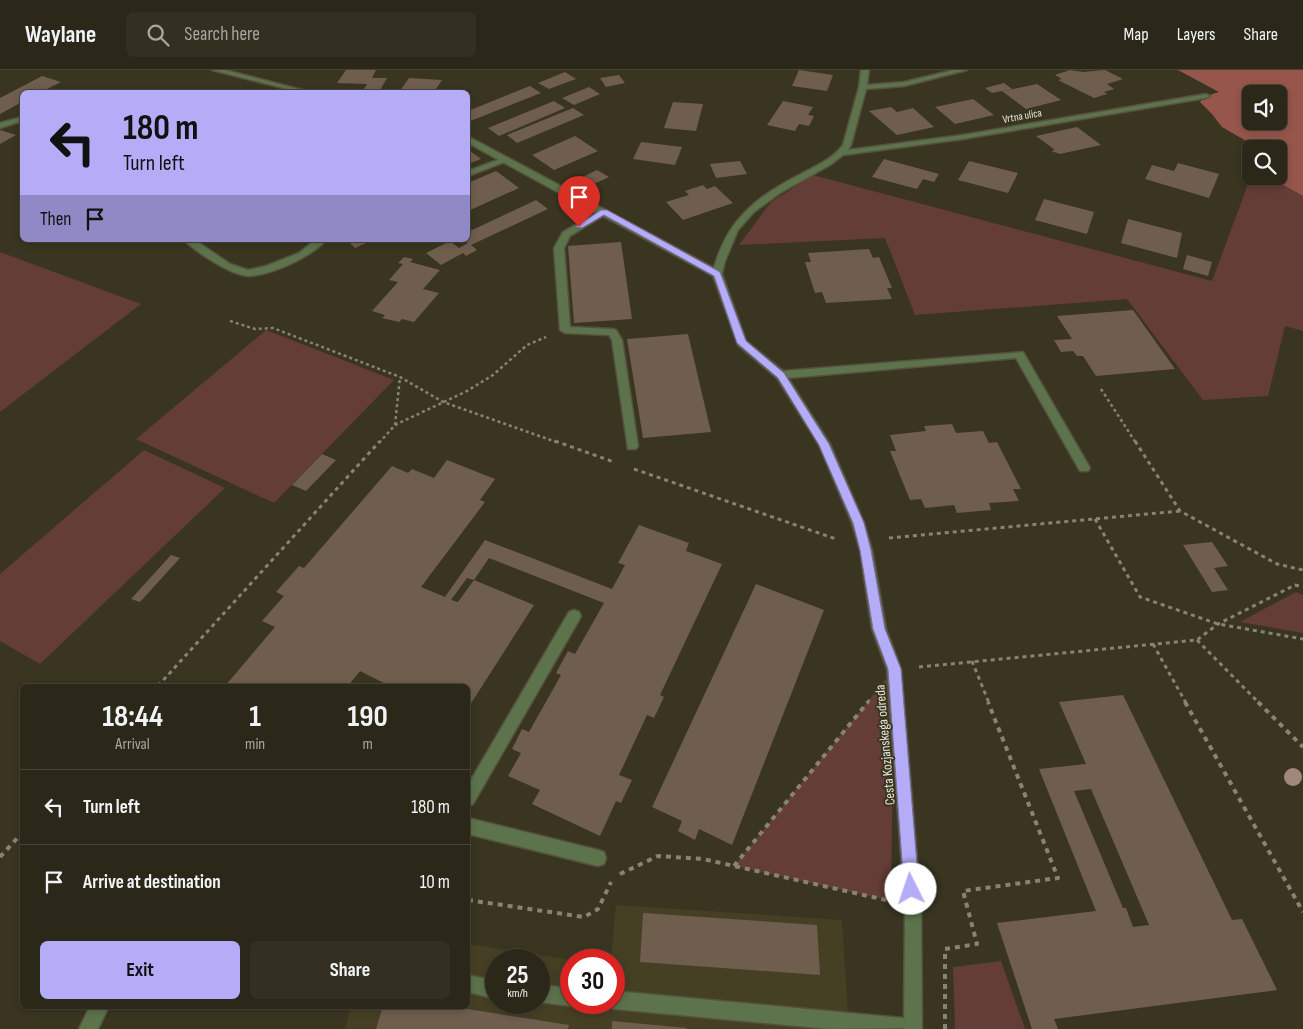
<!DOCTYPE html>
<style>
:root{--surface:#2b2819;--page:#333022;--text:#f1f3f6;--muted:#a6a6a2;--line:#474438;--accent:#b5acf8}
body{margin:0;font-family:"Sofia Sans Condensed",sans-serif;background:var(--page);color:var(--text);height:100vh;display:flex;flex-direction:column;font-size:19px;white-space:nowrap}
*{box-sizing:border-box;margin:0}
p{font-size:16px;color:var(--muted)}
.icon{flex:none;width:28px;height:28px;fill:none;stroke:currentColor;stroke-width:2;stroke-linecap:round;stroke-linejoin:round}
.map{position:relative;flex:1;overflow:hidden}
.sheet{position:absolute;left:20px;top:614px;width:450px;height:325px;display:flex;flex-direction:column;background:var(--surface);border-radius:8px;box-shadow:0 2px 8px #0003,0 0 0 1px var(--line)}
.sheet>*{flex:none}
.guide{position:absolute;left:20px;top:20px;width:450px;height:152px;border-radius:8px;box-shadow:0 2px 8px #0003,0 0 0 1px var(--line);background:#b5acf8;color:#111;overflow:hidden}
.controls{position:absolute;left:1242px;top:15px;display:grid;gap:10px}
.controls a{display:grid;place-items:center;width:45px;height:45px;border-radius:8px;background:var(--surface);box-shadow:0 2px 8px #0003,0 0 0 1px var(--line);font-size:25px}
.speed{position:absolute;left:485px;top:879px;display:flex;gap:10px;font-size:25px;font-weight:700;text-align:center}
.speed>*{display:grid;place-content:center;width:65px;height:65px;border-radius:50%;background:var(--surface);box-shadow:0 2px 8px #0003,0 0 0 1px var(--line);line-height:1}
.speed small{font-size:12px;font-weight:400}
.speed .limit{border:8px solid #d22;background:#fff;color:#111}
.pin{position:absolute;display:grid;place-items:center;width:42px;height:42px;color:#fff;margin:-51px -21px;border-radius:50% 50% 50% 0;rotate:-45deg;box-shadow:0 0 5px #0007}
.pin .icon{rotate:45deg}
.me{position:absolute;width:55px;margin:-28px;rotate:356deg;stroke-linejoin:round;filter:drop-shadow(0 0 4px #0008)}
.turn{display:flex;align-items:center;gap:18px;height:105px;padding:0 20px;font-size:22px}
.turn .icon{width:65px;height:65px;stroke-width:2.5}
.turn b{display:block;font-size:35px;line-height:42px}
.then{display:flex;align-items:center;height:48px;padding:0 20px;background:#0003;gap:10px;font-size:19px}
.eta{display:flex;justify-content:space-evenly;align-items:center;height:85px;text-align:center}
.eta b{font-size:30px;font-weight:700;line-height:35px}
.cta{display:flex;gap:10px;margin-top:auto;padding:10px 20px}
.cta a{flex:1;height:58px;border-radius:8px;background:var(--accent);color:#111;font-size:20px;font-weight:700;line-height:58px;text-align:center}
.cta a+a{background:var(--page);color:var(--text)}
ul{padding:0;list-style:none}
li{display:flex;align-items:center;gap:15px;height:75px;padding:0 20px;border-top:1px solid var(--line)}
li div{flex:1}
li b{display:block;font-size:19px}
li em{font-style:normal}
header{display:flex;align-items:center;gap:30px;box-sizing:border-box;height:70px;padding:0 25px;background:var(--surface);border-bottom:1px solid var(--line)}
header strong{font-size:24px}
nav{display:flex;gap:28px;margin-inline-start:auto;font-size:18px}
.search{width:350px;height:45px;background:var(--page);display:flex;align-items:center;gap:12px;box-sizing:border-box;padding:0 18px;border-radius:8px;color:var(--muted);font-size:19px}
.map>svg:first-child{display:block}
.built{fill:#453f24;fill-rule:evenodd}
.green{fill:#643d36}
.forest{fill:#96564b;fill-rule:evenodd}
.building{fill:#6f5e4e;fill-rule:evenodd}
.lines{fill:none;stroke-linecap:round;stroke-linejoin:round}
.lane-casing{stroke:#55513e;stroke-width:3}
.street-casing{stroke:#55513e;stroke-width:3}
.path-far2{stroke:#878474;stroke-width:2.5;stroke-dasharray:3 3;stroke-linecap:butt}
.path-far1{stroke:#878474;stroke-width:3;stroke-dasharray:4 4;stroke-linecap:butt}
.path{stroke:#878474;stroke-width:4;stroke-dasharray:5 5;stroke-linecap:butt}
.lane{fill:#5c734b;fill-rule:evenodd}
.street{fill:#5c734b;fill-rule:evenodd}
.tree{fill:#a0897b}
.route{fill:#b5acf8;stroke:#7670a1}
.labels{text-anchor:middle;dominant-baseline:central;stroke-width:4;stroke-linejoin:round;paint-order:stroke}
.far-street-label{font-size:11px;fill:#e6e4d8;stroke:#393521}
.street-label{font-size:14px;fill:#e6e4d8;stroke:#393521}
</style>
<header>
<strong>Waylane</strong>
<div class="search"><svg class="icon" aria-label="search" viewBox="0 0 24 24"><circle cx="10" cy="10" r="6"/><path d="M15 15l6 6"/></svg>Search here</div>
<nav><a>Map</a><a>Layers</a><a>Share</a></nav>
</header>
<div class="map">
<svg width="1303" height="959" viewBox="0 0 1303 959">
<rect width="100%" height="100%" fill="#393521"/>
<path class="built" d="M616 835 842 850 849 959H345L351 936H468V874L572 890 571 932H614V890H611ZM496 890H539V932H496Z"/>
<path class="green" d="M813 105 1212 211 1251 106H1273L1285 116 1303 126V261L1285 256 1268 326 1203 330 1127 229 915 245 885 168 739 175 771 132Z
M0 182 141 234 0 342Z
M266 260 394 310 274 433 136 369Z
M144 380 225 418 40 594 0 571V504Z
M1296 522 1303 525V563L1240 552Z
M894 599 891 831 734 796Z
M1001 891 1025 959H955L953 897Z"/>
<path class="forest" d="M1178 0H1303V126L1285 116 1273 106H1279V79H1260L1222 57 1212 44 1200 32 1206 26 1219 22ZM1251 24H1279V51H1251Z"/>
<path class="building" d="M346 0H376L372 8H387L380 20 364 19 367 14 337 13Z
M799 0 833 5 827 21 792 16Z
M1070 0 1083 2 1105 0 1123 9 1107 14 1114 19 1104 22 1107 24 1094 28 1058 10 1062 9 1055 5Z
M565 2 576 9 549 19 538 13Z
M619 5 625 13 606 17 600 8Z
M42 6 61 12 41 22H22V32L0 44V28Z
M409 8 442 10 434 22H399Z
M1004 13 1012 19 1004 21 1037 14 1061 30 1026 39 1002 21 992 23 985 18Z
M530 16 541 23 468 52V41Z
M589 17 600 24 574 35 562 28Z
M973 29 994 45 955 54 935 37Z
M554 31 565 38 499 66 488 58Z
M783 31 813 37 808 45 814 46 809 56 799 54 795 61 767 55Z
M673 32 703 34 696 61 664 58Z
M891 37 897 42 913 38 934 57 897 65 869 41Z
M573 38 584 45 517 73 507 65Z
M1077 57 1101 75 1060 84 1051 81 1055 80 1036 66Z
M0 60 16 65 0 74Z
M575 66 598 81 554 100 532 85Z
M641 72 682 77 675 95 633 89Z
M470 81 481 89 468 94V82Z
M884 89 939 104 934 112 923 109 917 119 872 107Z
M740 91 747 104 716 108 710 94Z
M969 91 1018 103 1008 123 958 110Z
M1178 93 1219 104 1209 128 1145 109 1152 95 1174 101Z
M597 100 609 107 583 119 572 112Z
M496 101 519 118 468 141V113Z
M703 115 707 119 715 116 733 133 683 150 666 132 689 125 685 121Z
M1044 129 1094 142 1087 164 1035 150Z
M536 130 548 139 471 175 477 180 466 186 463 183 441 195 426 183 450 171 459 178 468 173 464 170H468V162Z
M1128 149 1182 163 1177 188 1121 173Z
M347 170H373L355 178Z
M621 172 632 249 574 253 568 176Z
M869 179 873 188 879 187 892 218H887L892 229 826 233 822 222 815 223 805 192H811L808 183Z
M1187 185 1212 192 1208 206 1183 199Z
M404 187 413 189 410 192 440 200 423 219 439 223 414 252 402 249 399 252 382 248 385 245 372 241 398 212 389 210 403 194 398 193Z
M1133 240 1175 299 1096 306 1083 286H1077L1073 281 1061 282 1054 270 1072 269 1057 246Z
M688 264 711 362 643 368 627 269Z
M952 354 956 363 983 361 989 373 997 372 1021 419H1013L1019 431 989 433 991 440 957 443 954 435 925 438 921 429 910 430 890 381H896L890 365 926 361 924 356Z
M322 384 336 390 306 421 292 415Z
M447 390 495 409 480 430 485 432 421 517 445 527 485 470 612 519 625 495 618 493 639 455 689 473 686 481 722 494 660 625 664 627 654 648 647 645 619 705 632 710 621 733 616 731 600 766 532 734 540 720 508 706 521 683 512 679 522 659 529 662 561 605 556 603 568 581 575 584 604 533 489 488 474 510 467 508 451 530 458 532 474 510 534 535 468 638V616H390L360 601 348 616H225L275 557 262 551 284 526 276 522 299 496 304 498 392 396 408 403 412 399 434 408Z
M1212 472 1228 496 1214 498 1228 520 1212 522 1183 475Z
M171 485 180 488 140 532 131 529Z
M756 514 824 540 732 775 699 759 695 770 678 761 682 751 652 737Z
M1123 625 1232 850 1242 849 1277 920 1054 949 1058 959H1032L997 853 1096 841 1039 699 1086 694 1059 632ZM1091 719 1149 855 1133 857 1126 838H1123L1074 721Z
M643 843 817 855 820 905 640 892Z
M383 936H448L569 955 568 959H376Z
M612 951 687 958 686 959H612Z"/>
<g class="lines">
<g class="lane-casing">
<path id="lane" d="M503 88 510 90 468 106V101Z
M184 170H195L230 194 248 200 266 196 299 183 315 170H326C311 187 272 205 249 206 232 206 196 182 184 170Z
M574 540 579 542 581 546 579 550 473 734 468 736V715L569 542Z
M468 748 598 780 604 782 606 788 604 794 598 796 468 764Z
M468 905 496 911V929L468 922Z
M539 915 571 918V932L577 933 571 936 538 932Z
M614 921 913 949 919 952 922 958 829 959 614 939 608 936 606 932H614Z
M90 936H109L98 959H79Z"/>
</g>
<g class="street-casing">
<path id="street" d="M212 0H225L310 22H299Z
M861 0H869L867 15 904 12 954 0H967L904 16 866 19 851 75 848 80 963 65 1206 24 1210 26 1206 28 963 69 843 85 830 95 780 123 754 142 738 160 725 191 722 204 746 271 783 301 1023 282 1090 398 1088 401H1080L1016 288 788 308 830 374 864 453 872 480 886 559 901 599 921 837 922 959H904L905 837 887 599 872 559 860 480 852 453 819 375 777 308 738 275 713 206 603 146 570 166 564 178 570 257 612 259 616 260 622 270 638 376 636 379H628L612 270 609 265 565 263 560 260 554 178 563 162 596 143 468 73V68H471L714 198C727 150 756 127 799 105 815 96 832 90 843 75L859 17Z
M22 47V51L0 58V53Z"/>
</g>
<path class="path-far2" d="M230 251 255 259 273 258 400 307 443 332 559 373
M1101 319 1136 373
M395 355 400 307
M379 373 395 355 467 321 493 305 527 275 546 267"/>
<path class="path-far1" d="M555 371 614 392
M1135 371 1180 441 1277 494 1303 500
M634 399 836 469
M1095 449 1140 527 1218 554 1303 569
M889 468 1180 441
M1197 570 1259 633
M1153 574 1186 633
M972 591 989 633
M919 597 1197 570 1218 554 1295 515 1303 517
M158 616 380 371
M867 633 870 629"/>
<path class="path" d="M1185 632 1303 842
M1258 632 1303 677
M0 787 22 763
M734 796 868 632
M620 804 658 786 703 789 886 830
M468 830 584 847 598 839 611 812
M945 959V879L977 874 963 821 1058 808 988 632"/>
<use href="#lane" class="lane"/>
<use href="#street" class="street"/>
</g>
<circle class="tree" cx="1293" cy="707" r="9"/>
<path class="route" d="M601 140H607L720 202 746 271 784 303 829 374 864 453 871 480 885 559 901 599 919 819 917 825 911 827 906 825 904 819 888 599 873 559 860 480 853 453 819 375 778 308 737 273 714 206 604 145 582 158 575 157Z"/>
<g class="labels">
<g class="far-street-label">
<text transform="translate(1022 46) rotate(-10)">Vrtna ulica</text>
</g>
<g class="street-label">
<text transform="translate(885 675) rotate(-95)">Cesta Kozjanskega odreda</text>
</g>
</g>
</svg>
<div class="controls">
<a><svg class="icon" aria-label="sound" viewBox="0 0 24 24"><path d="M4 9h4l5-4v14l-5-4H4zM17 9q2 3 0 6"/></svg></a>
<a><svg class="icon" aria-label="search" viewBox="0 0 24 24"><circle cx="10" cy="10" r="6"/><path d="M15 15l6 6"/></svg></a>
</div>
<div class="speed"><div>25<small>km/h</small></div><div class="limit">30</div></div>
<div class="pin" style="left:579px;top:157px;background:#d93025"><svg class="icon" aria-label="arrive" viewBox="0 0 24 24"><path d="M6 21V4h12l-3 4 3 4H6"/></svg></div>
<svg class="me" style="left:911px;top:819px" viewBox="-20 -20 40 40"><circle r="19" fill="#fff"/><path d="M0-13L10 11 0 6-10 11z" fill="#b5acf8"/></svg>
<div class="guide">
<div class="turn"><svg class="icon" aria-label="left" viewBox="0 0 24 24"><path d="M17 20v-9H6M10 6l-5 5 5 5"/></svg><div><b>180 m</b>Turn left</div></div>
<div class="then">Then<svg class="icon" aria-label="arrive" viewBox="0 0 24 24"><path d="M6 21V4h12l-3 4 3 4H6"/></svg></div>
</div>
<section class="sheet">
<div class="eta">
<div><b>18:44</b><p>Arrival</p></div>
<div><b>1</b><p>min</p></div>
<div><b>190</b><p>m</p></div>
</div>
<ul>
<li><svg class="icon" aria-label="left" viewBox="0 0 24 24"><path d="M17 20v-9H6M10 6l-5 5 5 5"/></svg><div><b>Turn left</b></div><em>180 m</em></li>
<li><svg class="icon" aria-label="arrive" viewBox="0 0 24 24"><path d="M6 21V4h12l-3 4 3 4H6"/></svg><div><b>Arrive at destination</b></div><em>10 m</em></li>
</ul>
<div class="cta"><a>Exit</a><a>Share</a></div>
</section>
</div>
